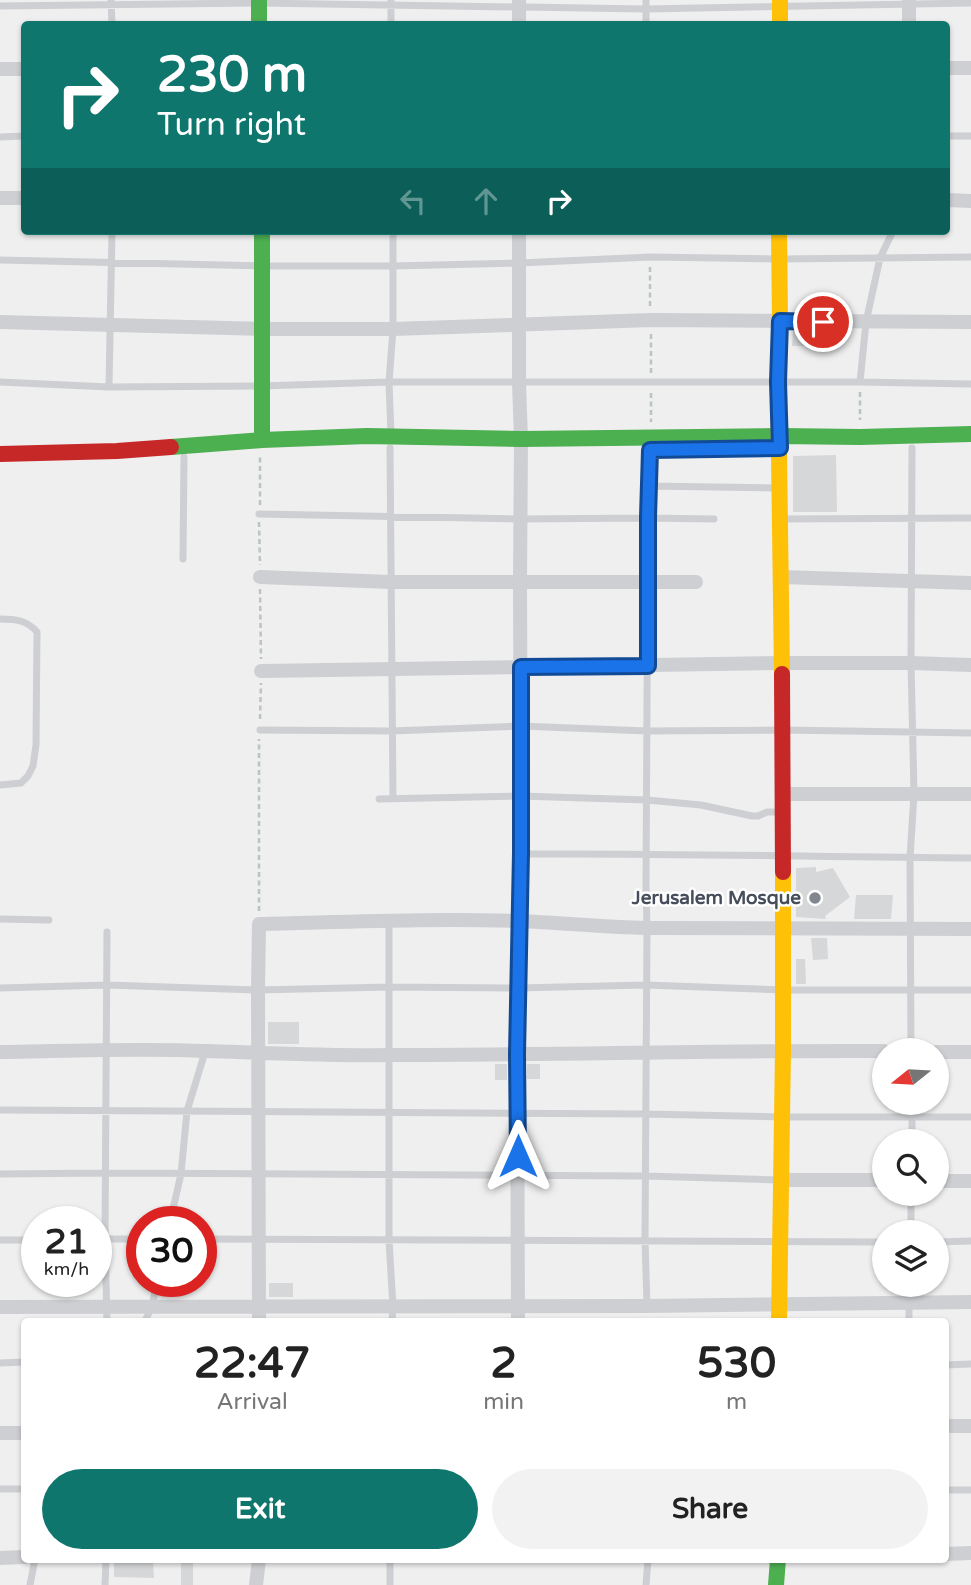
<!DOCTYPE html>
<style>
:root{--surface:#fff;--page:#f2f2f2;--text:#222;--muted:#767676;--accent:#0f766e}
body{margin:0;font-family:"Varela Round",sans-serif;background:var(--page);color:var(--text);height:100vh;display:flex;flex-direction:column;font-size:26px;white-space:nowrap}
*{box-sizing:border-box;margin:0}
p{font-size:23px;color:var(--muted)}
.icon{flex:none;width:38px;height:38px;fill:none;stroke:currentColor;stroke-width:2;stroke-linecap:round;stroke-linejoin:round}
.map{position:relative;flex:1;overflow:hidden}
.side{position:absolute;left:21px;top:1318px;width:928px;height:245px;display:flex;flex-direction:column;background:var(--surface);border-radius:7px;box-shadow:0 2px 5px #0004}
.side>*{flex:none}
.banner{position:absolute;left:21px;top:21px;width:929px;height:214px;border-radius:7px;box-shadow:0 2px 5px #0004;background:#0f766e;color:#fff;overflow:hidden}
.needle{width:46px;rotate:252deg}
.tools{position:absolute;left:872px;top:1038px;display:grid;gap:14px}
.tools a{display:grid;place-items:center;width:77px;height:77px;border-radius:50%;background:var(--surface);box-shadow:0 2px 5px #0004;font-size:35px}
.speed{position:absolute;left:21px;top:1206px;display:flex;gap:14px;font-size:35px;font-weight:700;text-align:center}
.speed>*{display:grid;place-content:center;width:91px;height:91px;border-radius:50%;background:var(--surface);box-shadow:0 2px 5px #0004;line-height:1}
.speed small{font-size:18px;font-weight:400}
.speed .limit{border:10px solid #d22;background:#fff;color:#111}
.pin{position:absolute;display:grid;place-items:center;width:60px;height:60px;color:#fff;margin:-30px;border:4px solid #fff;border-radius:50%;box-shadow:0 2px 7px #0007}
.me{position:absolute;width:77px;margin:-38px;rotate:0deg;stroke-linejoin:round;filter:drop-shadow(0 0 5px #0008)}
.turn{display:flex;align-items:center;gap:24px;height:147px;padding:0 21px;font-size:32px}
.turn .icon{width:91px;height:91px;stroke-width:2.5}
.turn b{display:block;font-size:49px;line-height:60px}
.lanes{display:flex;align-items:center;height:66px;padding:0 21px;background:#0003;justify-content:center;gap:35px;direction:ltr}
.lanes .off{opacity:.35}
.eta{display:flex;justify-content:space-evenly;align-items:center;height:119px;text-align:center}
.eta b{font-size:42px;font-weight:700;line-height:49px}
.button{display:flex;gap:14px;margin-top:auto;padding:14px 21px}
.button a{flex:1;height:80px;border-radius:42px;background:var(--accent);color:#fff;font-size:28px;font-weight:700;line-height:80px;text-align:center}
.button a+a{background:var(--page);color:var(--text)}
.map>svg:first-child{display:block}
.building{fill:#d6d7d9}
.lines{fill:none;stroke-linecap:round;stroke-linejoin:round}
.path{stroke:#b9c4c3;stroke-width:2.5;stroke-dasharray:5 3.5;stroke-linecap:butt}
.lane{stroke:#cdcfd2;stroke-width:7}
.street{stroke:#cdcfd2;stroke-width:14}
.fast{stroke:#4caf50;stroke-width:16}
.slow{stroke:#ffc107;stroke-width:16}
.jam{stroke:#c62828;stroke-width:16}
.route-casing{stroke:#114b97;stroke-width:18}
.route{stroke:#1a73e8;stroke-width:12}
.poi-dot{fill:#81868f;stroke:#fff;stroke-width:2.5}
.labels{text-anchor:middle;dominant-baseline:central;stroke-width:5;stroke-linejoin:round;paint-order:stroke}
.poi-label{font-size:19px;font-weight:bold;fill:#464d5b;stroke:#fff;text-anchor:end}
</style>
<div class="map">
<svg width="971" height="1585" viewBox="0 0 971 1585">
<rect width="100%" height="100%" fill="#efefef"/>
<path class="building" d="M793 331H804V346H792Z
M836 455 837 512H793V456Z
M816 867V872L833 868 850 897 825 916 826 919 796 917V868Z
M856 895H893L891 919H854Z
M811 938H827L828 959 813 960Z
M796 959H805L806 984H796Z
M268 1022H299V1044H268Z
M495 1064H507V1080H495Z
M527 1064H540V1079H527Z
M269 1283H293V1297H269Z
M114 1561H153L154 1578 114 1577Z
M181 1561H193V1585H181Z"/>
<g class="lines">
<path class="path" d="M650 267V306
M651 373V334
M860 392V420
M651 393V422
M260 505V456
M259 522 260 565
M260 589 261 659
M260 719 261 683
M259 911V739"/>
<path class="lane" d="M111 0 112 24
M646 0V24
M391 1V24
M0 6 259 3 646 9 971 3
M947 136H971
M0 137 24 136
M0 260 262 266H393L519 263 650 257 780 259 971 257
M0 382 109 387 261 386 389 382H860L971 384
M860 382 866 322 880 258 893 231
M109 387 112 231
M391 435 389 382 393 329V231
M390 448 393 798
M649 486 775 488
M259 514 520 519 648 518 714 519
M781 519 971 518
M183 559 184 457
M0 619C15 619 27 620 37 632L36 745 33 766 28 776 21 783 0 785
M260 730 392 731 520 726 647 731 783 730 971 733
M379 799 520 796 647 800 701 805 752 816H758L767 812H781
M521 854C671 853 821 857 971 858
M0 919 49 920
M389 921V1240L393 1307 392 1321
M0 988 107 985 258 990 389 987 518 988 646 985 783 990H971
M911 1050 910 858 914 794 911 663 912 448
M912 1102V1141
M0 1110 646 1114 781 1117H971
M0 1174 106 1173 646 1176 780 1180
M170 1222 181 1174 187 1111 205 1052
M911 1232V1194
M96 1239H142
M201 1239 884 1242
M0 1240H37
M936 1242 971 1241
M647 1305 645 1240 647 928 646 885 648 518 650 450
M107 1321 105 1239 107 932
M145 1321 152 1306 157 1281
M909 1321V1284
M0 1363 24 1362
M945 1365 971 1364
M0 1489H24
M945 1490H971
M390 1559V1585
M30 1585 35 1559
M105 1585 106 1559
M646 1585 648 1559"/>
<path class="street" d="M519 24V0
M909 24V0
M947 68H971
M0 69H24
M0 198H24
M947 200 971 201
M0 322 261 329H393L651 320 971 322
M260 577 391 582H696
M781 577 971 583
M261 671 781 663H911L971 665
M783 794H971
M0 1052C69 1051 138 1048 206 1051 268 1053 330 1056 392 1055 556 1055 720 1050 884 1051
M936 1052H971
M781 1180H884
M936 1181H971
M0 1307 647 1306 971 1302
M259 1321 258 990 259 924C346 922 433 918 520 921 562 923 605 927 647 928L971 929
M518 1321 517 1054 521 854 520 582 521 439 519 383V231
M945 1426H971
M0 1433H24
M945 1554 971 1553
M0 1558 24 1557
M256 1585 259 1559"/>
<path class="fast" d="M259 0V24
M262 231V440
M171 447 262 440 367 436 521 439 780 436 860 437 971 434
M776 1585 778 1559"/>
<path class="slow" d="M780 0V24
M779 231 780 321 778 382 782 674
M779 1321 783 1051V872"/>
<path class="jam" d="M0 454 117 451 171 447
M782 674 783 872"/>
</g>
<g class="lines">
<g class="route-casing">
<path id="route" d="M518 1156 517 1054 521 853V667L648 666V517L650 450 780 448 778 382 780 321 823 322"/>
</g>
<use href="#route" class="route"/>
</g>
<circle class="poi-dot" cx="815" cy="898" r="7"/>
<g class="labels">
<g class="poi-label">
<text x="801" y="898">Jerusalem Mosque</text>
</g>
</g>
</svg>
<div class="tools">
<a><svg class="needle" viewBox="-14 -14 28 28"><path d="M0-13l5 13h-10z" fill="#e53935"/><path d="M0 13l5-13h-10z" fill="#767676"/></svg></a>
<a><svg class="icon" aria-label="search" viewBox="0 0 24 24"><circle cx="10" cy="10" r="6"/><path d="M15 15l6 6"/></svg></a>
<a><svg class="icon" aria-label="layers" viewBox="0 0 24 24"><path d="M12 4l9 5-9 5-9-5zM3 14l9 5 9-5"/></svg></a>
</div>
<div class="speed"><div>21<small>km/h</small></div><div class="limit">30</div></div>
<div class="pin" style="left:823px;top:322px;background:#d93025"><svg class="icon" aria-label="arrive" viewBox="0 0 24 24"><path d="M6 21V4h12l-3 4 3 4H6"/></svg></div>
<svg class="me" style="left:518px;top:1156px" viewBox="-20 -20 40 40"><path d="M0-17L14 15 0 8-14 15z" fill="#1a73e8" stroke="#fff" stroke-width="4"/></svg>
<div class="banner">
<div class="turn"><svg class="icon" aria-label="right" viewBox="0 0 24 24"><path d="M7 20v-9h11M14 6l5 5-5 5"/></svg><div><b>230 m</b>Turn right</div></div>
<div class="lanes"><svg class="icon off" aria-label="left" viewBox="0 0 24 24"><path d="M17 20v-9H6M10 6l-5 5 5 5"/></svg><svg class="icon off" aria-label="ahead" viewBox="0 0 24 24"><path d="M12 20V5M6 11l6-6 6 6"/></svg><svg class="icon" aria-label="right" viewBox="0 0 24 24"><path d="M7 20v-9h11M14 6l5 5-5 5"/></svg></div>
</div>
<section class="side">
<div class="eta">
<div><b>22:47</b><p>Arrival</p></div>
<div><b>2</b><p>min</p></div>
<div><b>530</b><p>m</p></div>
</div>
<div class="button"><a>Exit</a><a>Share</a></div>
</section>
</div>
